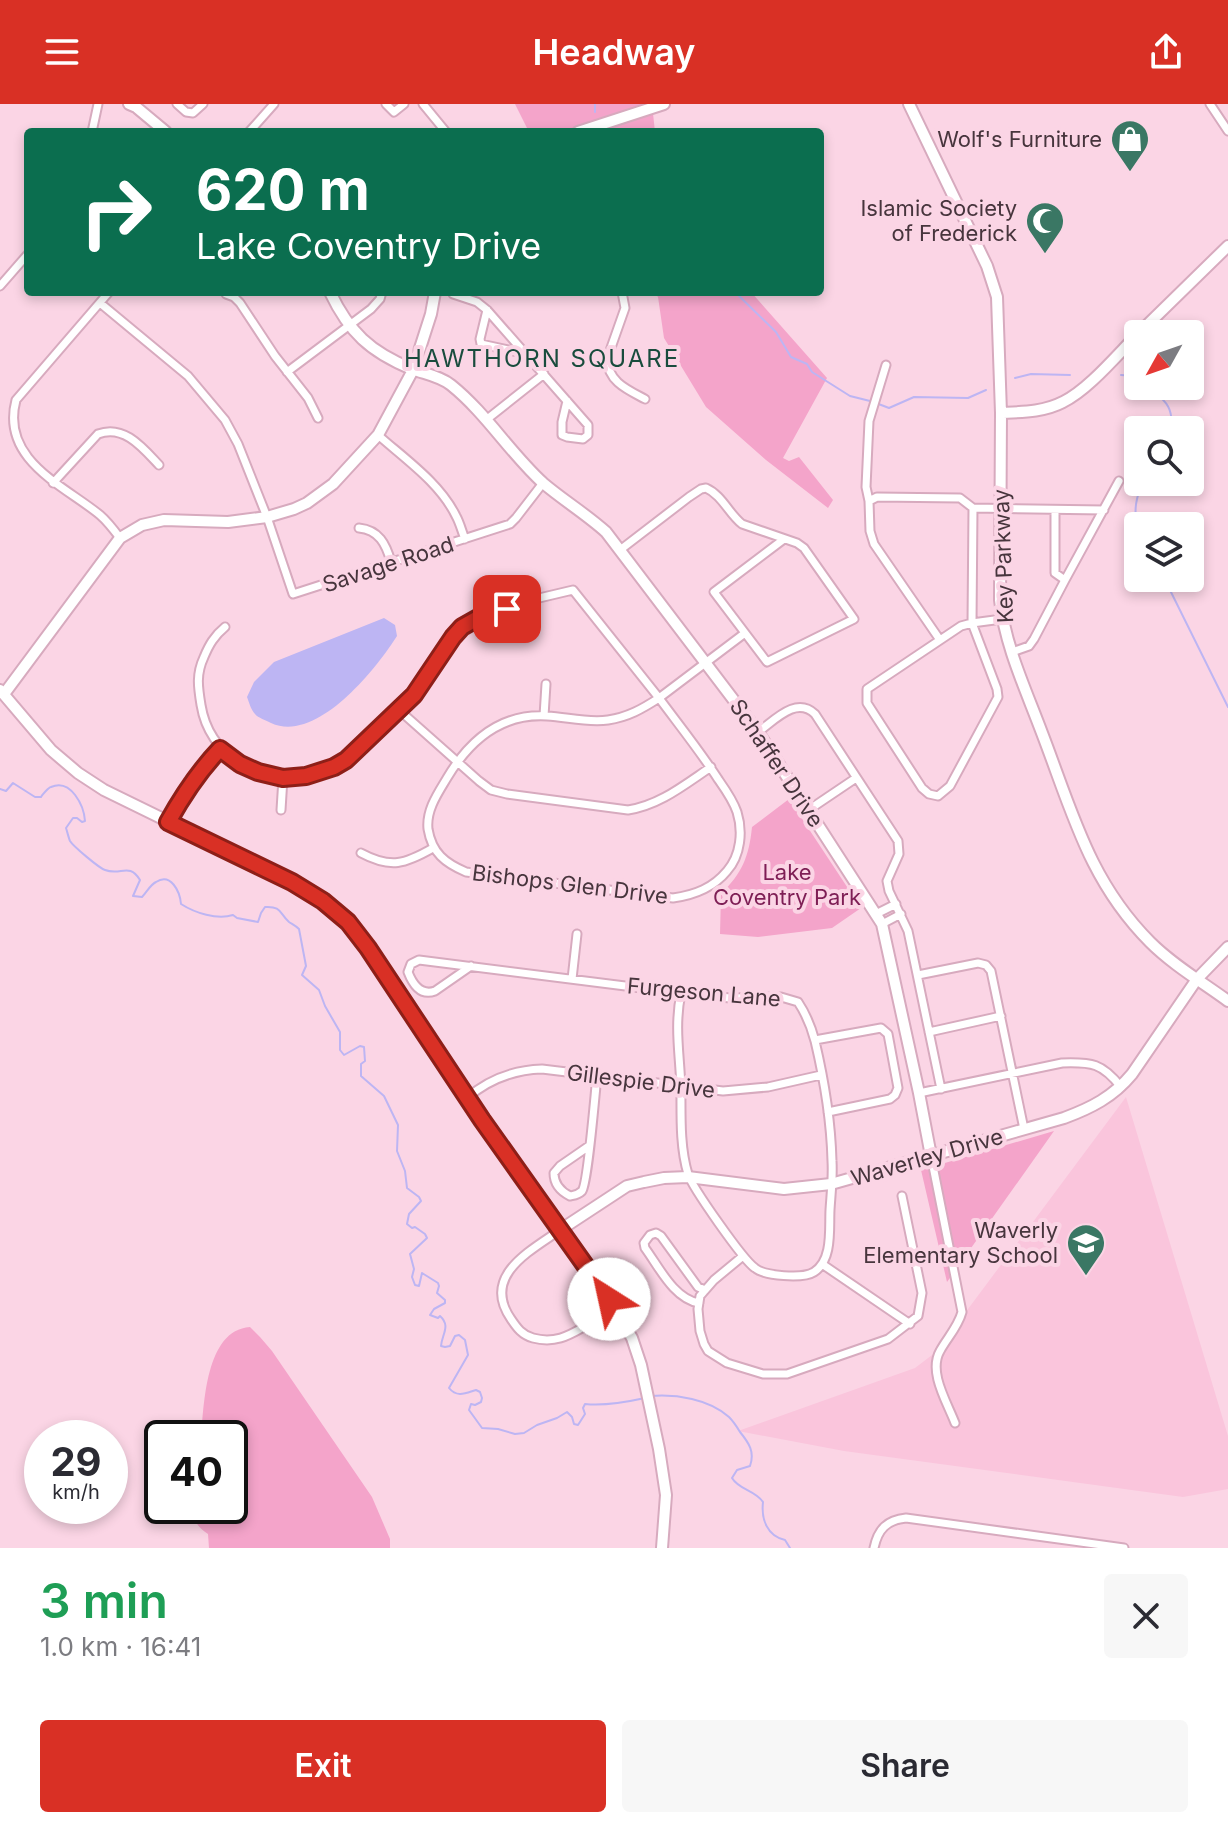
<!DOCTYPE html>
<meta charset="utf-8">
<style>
:root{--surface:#fff;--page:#f7f7f7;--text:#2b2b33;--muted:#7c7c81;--accent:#d93025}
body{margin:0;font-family:Inter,sans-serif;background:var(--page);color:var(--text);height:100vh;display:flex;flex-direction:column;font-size:30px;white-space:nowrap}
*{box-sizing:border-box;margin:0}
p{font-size:26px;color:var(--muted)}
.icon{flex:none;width:44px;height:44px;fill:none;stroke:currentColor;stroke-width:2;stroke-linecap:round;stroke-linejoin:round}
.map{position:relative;height:1444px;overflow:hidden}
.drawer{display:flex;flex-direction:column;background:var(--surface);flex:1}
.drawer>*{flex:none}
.top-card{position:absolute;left:24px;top:24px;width:800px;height:168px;border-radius:8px;box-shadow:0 4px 12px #0003;background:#0b6e4f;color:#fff;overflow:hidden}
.needle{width:52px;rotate:230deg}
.tools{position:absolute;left:1124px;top:216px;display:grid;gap:16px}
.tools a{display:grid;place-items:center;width:80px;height:80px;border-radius:8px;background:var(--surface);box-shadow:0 4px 12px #0003;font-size:40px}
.speed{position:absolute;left:24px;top:1316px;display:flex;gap:16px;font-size:40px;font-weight:700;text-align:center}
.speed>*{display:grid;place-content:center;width:104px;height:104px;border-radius:50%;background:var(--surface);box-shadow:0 4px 12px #0003;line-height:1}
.speed small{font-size:20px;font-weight:400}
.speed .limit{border:4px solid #111;border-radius:12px;background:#fff;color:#111}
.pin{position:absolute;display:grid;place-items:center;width:68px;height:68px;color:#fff;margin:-34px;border-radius:16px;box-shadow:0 4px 12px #0006}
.me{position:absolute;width:88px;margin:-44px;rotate:325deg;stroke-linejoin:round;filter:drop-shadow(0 0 6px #0008)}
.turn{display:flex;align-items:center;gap:28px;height:168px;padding:0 40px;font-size:36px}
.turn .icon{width:104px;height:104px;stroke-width:2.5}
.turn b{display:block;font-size:56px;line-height:68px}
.round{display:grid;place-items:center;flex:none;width:84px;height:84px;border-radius:8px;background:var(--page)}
.head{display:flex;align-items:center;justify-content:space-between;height:136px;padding:0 40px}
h1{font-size:48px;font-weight:600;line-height:60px;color:#1e9e55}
.primary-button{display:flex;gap:16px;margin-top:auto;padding:16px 40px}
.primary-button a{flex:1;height:92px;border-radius:8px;background:var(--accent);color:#fff;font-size:32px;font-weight:600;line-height:92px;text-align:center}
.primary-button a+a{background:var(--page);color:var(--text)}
header{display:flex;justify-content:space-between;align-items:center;height:104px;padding:0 40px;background:var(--accent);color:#fff;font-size:36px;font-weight:600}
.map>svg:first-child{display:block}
.built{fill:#fac5dc}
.green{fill:#f4a4ca}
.water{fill:#bdb5f3}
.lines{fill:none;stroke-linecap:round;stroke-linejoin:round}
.stream{stroke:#bdb5f3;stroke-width:2}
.street-casing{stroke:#d7aabe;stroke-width:11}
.secondary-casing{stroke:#d7aabe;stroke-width:14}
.street{stroke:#fff;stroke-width:7}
.secondary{stroke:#fff;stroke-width:10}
.route-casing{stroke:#8d1f18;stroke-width:20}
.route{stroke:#d93025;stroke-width:14}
.labels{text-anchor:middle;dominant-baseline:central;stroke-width:8;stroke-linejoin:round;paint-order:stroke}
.poi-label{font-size:22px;fill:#47353d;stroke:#fbd5e5;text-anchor:end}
.street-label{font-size:22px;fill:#47353d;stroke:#fbd5e5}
.park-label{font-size:22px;fill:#7e1e55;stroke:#fbd5e5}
.neighbourhood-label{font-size:24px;letter-spacing:2px;fill:#194c3d;stroke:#fbd5e5}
</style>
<header><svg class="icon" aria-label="menu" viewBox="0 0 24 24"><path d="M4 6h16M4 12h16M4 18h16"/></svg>Headway<svg class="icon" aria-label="share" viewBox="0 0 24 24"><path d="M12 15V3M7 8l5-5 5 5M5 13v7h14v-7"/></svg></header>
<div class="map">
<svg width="1228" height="1444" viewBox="0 0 1228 1444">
<rect width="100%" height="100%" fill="#fbd5e5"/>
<path class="built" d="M1126 993 1228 1332V1385L1183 1393 844 1347 738 1327 915 1264 936 1248Z"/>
<path class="green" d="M515 0H652L655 28H529Z
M654 188H751L827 274 783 354 789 357 799 353 833 396 828 404 766 356 706 303 664 234 658 193Z
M789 695 861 804 832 824 758 833 720 830 721 790C742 769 749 753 752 723Z
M1054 1027 947 1178 921 1066Z
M250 1223 260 1233 272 1247 372 1393 390 1435V1444H209L208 1430C196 1422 193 1416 194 1402H230V1334H201C204 1302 205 1226 250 1223Z"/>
<path class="water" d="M384 514 395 521 397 532C376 565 317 640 271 619 266 616 258 614 255 610 251 606 249 598 247 593L254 578 274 558Z"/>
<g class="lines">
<path class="stream" d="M595 8V0
M735 188 776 228 791 253 807 260 812 268 850 292 870 297
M1121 271 1135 272 1138 275
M1015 274 1031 270 1070 271
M1148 282C1165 297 1174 302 1171 326
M876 299 889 304 914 293 968 294 986 286
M1138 422C1133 408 1136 391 1144 378
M1164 474 1228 603
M0 685 6 687 13 679 35 693H41C42 691 49 683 51 683 71 674 84 702 85 717L82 718 77 714H73L66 724C67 727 69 735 70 737 73 742 99 764 105 766 121 772 129 758 140 776L133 792 142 793C147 788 150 781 156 778 171 768 180 788 181 800 195 809 217 816 233 811L237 814 258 818 261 809 265 803C282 802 279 809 289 818 292 820 296 822 299 825L306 862 302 871 319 886 325 902 340 928V946L344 951 360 942 364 943 365 957 361 960V972L384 992 398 1021 397 1047 405 1067 407 1084 419 1093 421 1097 409 1110 407 1120 412 1124 415 1123 425 1130 427 1134 410 1150 414 1165 412 1173 415 1181 419 1182 422 1169 438 1179 439 1182 437 1189 445 1196V1199L434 1205 430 1211 438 1214 440 1212C451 1222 442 1230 441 1242L445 1243 450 1242 455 1232 459 1231 465 1236 468 1251 449 1284C457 1294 466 1289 476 1286L480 1288 482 1294 481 1298 475 1301 471 1300 469 1306 482 1324 498 1325 515 1330 524 1329 537 1321 557 1314 567 1308 572 1313 574 1320 578 1321 585 1310 583 1304 585 1300C603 1302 627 1298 645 1294
M651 1292C676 1290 709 1295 729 1313 733 1317 737 1323 740 1328 749 1339 755 1348 750 1362L737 1366 732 1374C739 1386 755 1386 763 1398 761 1415 767 1432 785 1436L790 1444"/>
<g class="street-casing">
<path id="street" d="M177 0 186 8 193 9 203 0
M386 0 394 8 404 0
M423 0 446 28
M1210 0 1228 27
M92 28 98 0
M249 28 274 0
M0 182 28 150
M109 188 16 296C0 356 65 382 100 411 107 417 114 426 120 434
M622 188 625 204 607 255C608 278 628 286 645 295
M226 190 234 193 240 199 275 252 308 294 318 314
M453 190 477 198 487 206 588 321V331L583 335 567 333 562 331V318L567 297
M100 199 188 272 225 316 238 340 267 413 293 490 510 420 516 414 543 379
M487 206 480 235 481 240 527 250
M287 268 371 205 380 195 382 188
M486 316 544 270
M378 331C405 355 440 379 456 412 460 419 462 428 465 435
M53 379 98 330C124 320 143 344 159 361
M869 397 866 383 869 317 886 261
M973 404 972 519 961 522 867 585V599L922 684 929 690 938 692 950 682 998 593 997 585 972 519 1002 515
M1055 406V469L1065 476
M359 424C379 426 386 440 391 458
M620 446 689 393 701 385 706 384C722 391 729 410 742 420L797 439 804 444 854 515 767 558 714 488 784 435
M225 523C214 532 209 541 204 553 196 570 198 583 201 601 209 651 258 680 306 672 320 670 334 663 346 656L414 591 453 533 462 523 478 514 535 495 573 486 659 594C642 605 628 613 608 616 587 619 567 613 547 612 501 609 469 637 447 674 438 689 426 706 428 725 432 749 445 759 466 768L673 794C695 791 713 784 727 767 741 751 743 727 737 708 733 696 725 685 718 675 700 647 679 621 659 594L745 529
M940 536 874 440 870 427 869 397 877 393 960 394 973 404 1104 406
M1012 548 1029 542 1034 535 1065 476 1119 377
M399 606 479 677 491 686 507 690 628 706C660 701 684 681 711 663
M544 612 546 580
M758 628C775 616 796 592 815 610L898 737 899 750 887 777 889 787 908 827 941 985
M810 705 856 674
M281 706 283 674
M168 718C183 691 199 667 220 645
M361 749C391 765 405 760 433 744
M876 810 896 800
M882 820 901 810
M471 862 435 887C421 892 413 881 408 868L411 860 419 856 681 889 730 894 781 893 798 898C806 910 811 922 815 937 824 975 831 1017 832 1057 833 1073 831 1090 830 1106 829 1125 833 1156 814 1168 803 1175 764 1172 755 1164 743 1156 692 1083 688 1070 680 1044 681 1013 681 985 680 951 674 923 681 889
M918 871 978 859 986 861 991 867 1024 1025
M572 875 577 830
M929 928 1001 912
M815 936 881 924 888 930 898 984 895 991 890 995 828 1008
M919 989 1062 959C1092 958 1102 959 1121 983
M467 994C489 975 513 966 542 965L723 987 768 983 821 971
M589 1042 560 1062 554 1069C554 1080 560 1087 570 1092 575 1091 578 1091 582 1087 588 1079 595 989 597 972
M931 1052 962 1208C958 1223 947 1234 940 1247 928 1268 947 1298 955 1319
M560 1126C530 1147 481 1172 511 1215 517 1224 522 1231 533 1234 574 1245 589 1205 620 1216
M743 1152 714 1176 700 1192 698 1205 700 1227 704 1240 708 1247 727 1259 763 1270H787L888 1235 918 1212 922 1189 902 1092
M822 1160 910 1220
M699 1199C674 1195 659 1163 645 1144L644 1139 650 1131 656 1129 661 1132 698 1183 705 1186
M874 1444C878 1425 887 1416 906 1414L1124 1444"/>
</g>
<g class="secondary-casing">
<path id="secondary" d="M129 0 136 3 166 28
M909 0 987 162 997 193 1001 309 1000 496C1005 542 1026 586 1042 629 1072 707 1089 777 1150 838 1173 861 1202 878 1228 897
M578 28 664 0
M330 188C349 228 370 248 412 265 425 270 440 272 451 281 486 309 510 349 543 379 563 396 586 410 606 428L758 628 882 820 919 989 931 1052
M1138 230 1228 142
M1001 309C1022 308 1044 308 1063 298 1088 286 1117 251 1138 230
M0 586 51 646 78 669 104 686 292 778 323 797 348 818 368 844 467 994 609 1195 632 1234 641 1261 659 1345 666 1391 662 1444
M4 590 120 434 142 421 164 416 228 418 267 413 294 405 307 399 333 380 378 331 413 266 431 210 435 188
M560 1126 627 1082 644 1078 664 1074 688 1073 784 1085 831 1080 1064 1014C1091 1004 1113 993 1132 970L1197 875 1228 843"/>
</g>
<use href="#street" class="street"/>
<use href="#secondary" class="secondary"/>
</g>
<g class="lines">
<g class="route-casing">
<path id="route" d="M507 505 478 514 462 523 453 533 414 591 346 656 334 663 306 672 283 674 258 668 240 660 220 645C199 667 183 691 168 718L292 778 323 797 348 818 368 844 482 1016 609 1195"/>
</g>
<use href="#route" class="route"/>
</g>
<defs>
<g id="shop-pin" transform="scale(2)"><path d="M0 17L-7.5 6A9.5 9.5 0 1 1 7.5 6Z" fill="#3a7764" stroke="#fbd5e5"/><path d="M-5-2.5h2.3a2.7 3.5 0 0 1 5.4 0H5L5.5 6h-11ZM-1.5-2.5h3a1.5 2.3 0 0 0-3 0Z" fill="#fff"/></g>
<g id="mosque-pin" transform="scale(2)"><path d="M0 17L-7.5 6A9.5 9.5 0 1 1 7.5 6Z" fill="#3a7764" stroke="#fbd5e5"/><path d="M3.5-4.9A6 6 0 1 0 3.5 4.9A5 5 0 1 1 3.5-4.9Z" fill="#fff"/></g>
<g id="school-pin" transform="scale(2)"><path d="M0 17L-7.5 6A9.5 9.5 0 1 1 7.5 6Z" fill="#3a7764" stroke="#fbd5e5"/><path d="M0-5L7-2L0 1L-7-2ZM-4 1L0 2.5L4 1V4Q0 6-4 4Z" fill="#fff"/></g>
</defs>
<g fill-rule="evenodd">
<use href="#shop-pin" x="1130" y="35"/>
<use href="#mosque-pin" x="1045" y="117"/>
<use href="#school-pin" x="1086" y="1139"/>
</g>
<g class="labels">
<g class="poi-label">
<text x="1102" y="35">Wolf's Furniture</text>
<text x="1017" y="104">Islamic Society<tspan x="1017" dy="25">of Frederick</tspan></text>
<text x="1058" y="1126">Waverly<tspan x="1058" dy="25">Elementary School</tspan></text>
</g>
<g class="street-label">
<text transform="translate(1003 452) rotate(-92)">Key Parkway</text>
<text transform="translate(388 460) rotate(-18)">Savage Road</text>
<text transform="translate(777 659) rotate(56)">Schaffer Drive</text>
<text transform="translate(570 780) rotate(7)">Bishops Glen Drive</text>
<text transform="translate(704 888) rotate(5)">Furgeson Lane</text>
<text transform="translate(641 977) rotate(7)">Gillespie Drive</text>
<text transform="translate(927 1053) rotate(-16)">Waverley Drive</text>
</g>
<g class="park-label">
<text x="787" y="768">Lake<tspan x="787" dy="25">Coventry Park</tspan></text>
</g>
<g class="neighbourhood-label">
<text x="542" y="254">HAWTHORN SQUARE</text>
</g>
</g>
</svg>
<div class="tools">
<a><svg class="needle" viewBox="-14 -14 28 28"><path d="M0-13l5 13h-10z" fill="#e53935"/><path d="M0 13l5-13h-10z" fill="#7c7c81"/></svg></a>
<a><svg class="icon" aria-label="search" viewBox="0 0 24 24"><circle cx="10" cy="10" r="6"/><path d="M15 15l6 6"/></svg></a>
<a><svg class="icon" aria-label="layers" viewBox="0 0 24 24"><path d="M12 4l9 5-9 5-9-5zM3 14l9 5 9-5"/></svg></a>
</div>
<div class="speed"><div>29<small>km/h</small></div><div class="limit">40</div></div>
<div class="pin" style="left:507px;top:505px;background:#d93025"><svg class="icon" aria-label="arrive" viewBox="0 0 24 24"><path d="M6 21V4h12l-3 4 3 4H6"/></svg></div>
<svg class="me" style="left:609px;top:1195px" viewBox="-20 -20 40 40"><circle r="19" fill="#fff"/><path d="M0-13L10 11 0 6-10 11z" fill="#d93025"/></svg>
<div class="top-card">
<div class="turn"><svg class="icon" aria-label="right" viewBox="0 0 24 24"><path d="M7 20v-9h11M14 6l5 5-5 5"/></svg><div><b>620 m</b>Lake Coventry Drive</div></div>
</div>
</div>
<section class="drawer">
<div class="head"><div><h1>3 min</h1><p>1.0 km · 16:41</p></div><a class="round"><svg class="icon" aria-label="close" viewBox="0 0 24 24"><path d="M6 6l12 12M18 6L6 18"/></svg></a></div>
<div class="primary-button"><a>Exit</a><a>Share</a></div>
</section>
